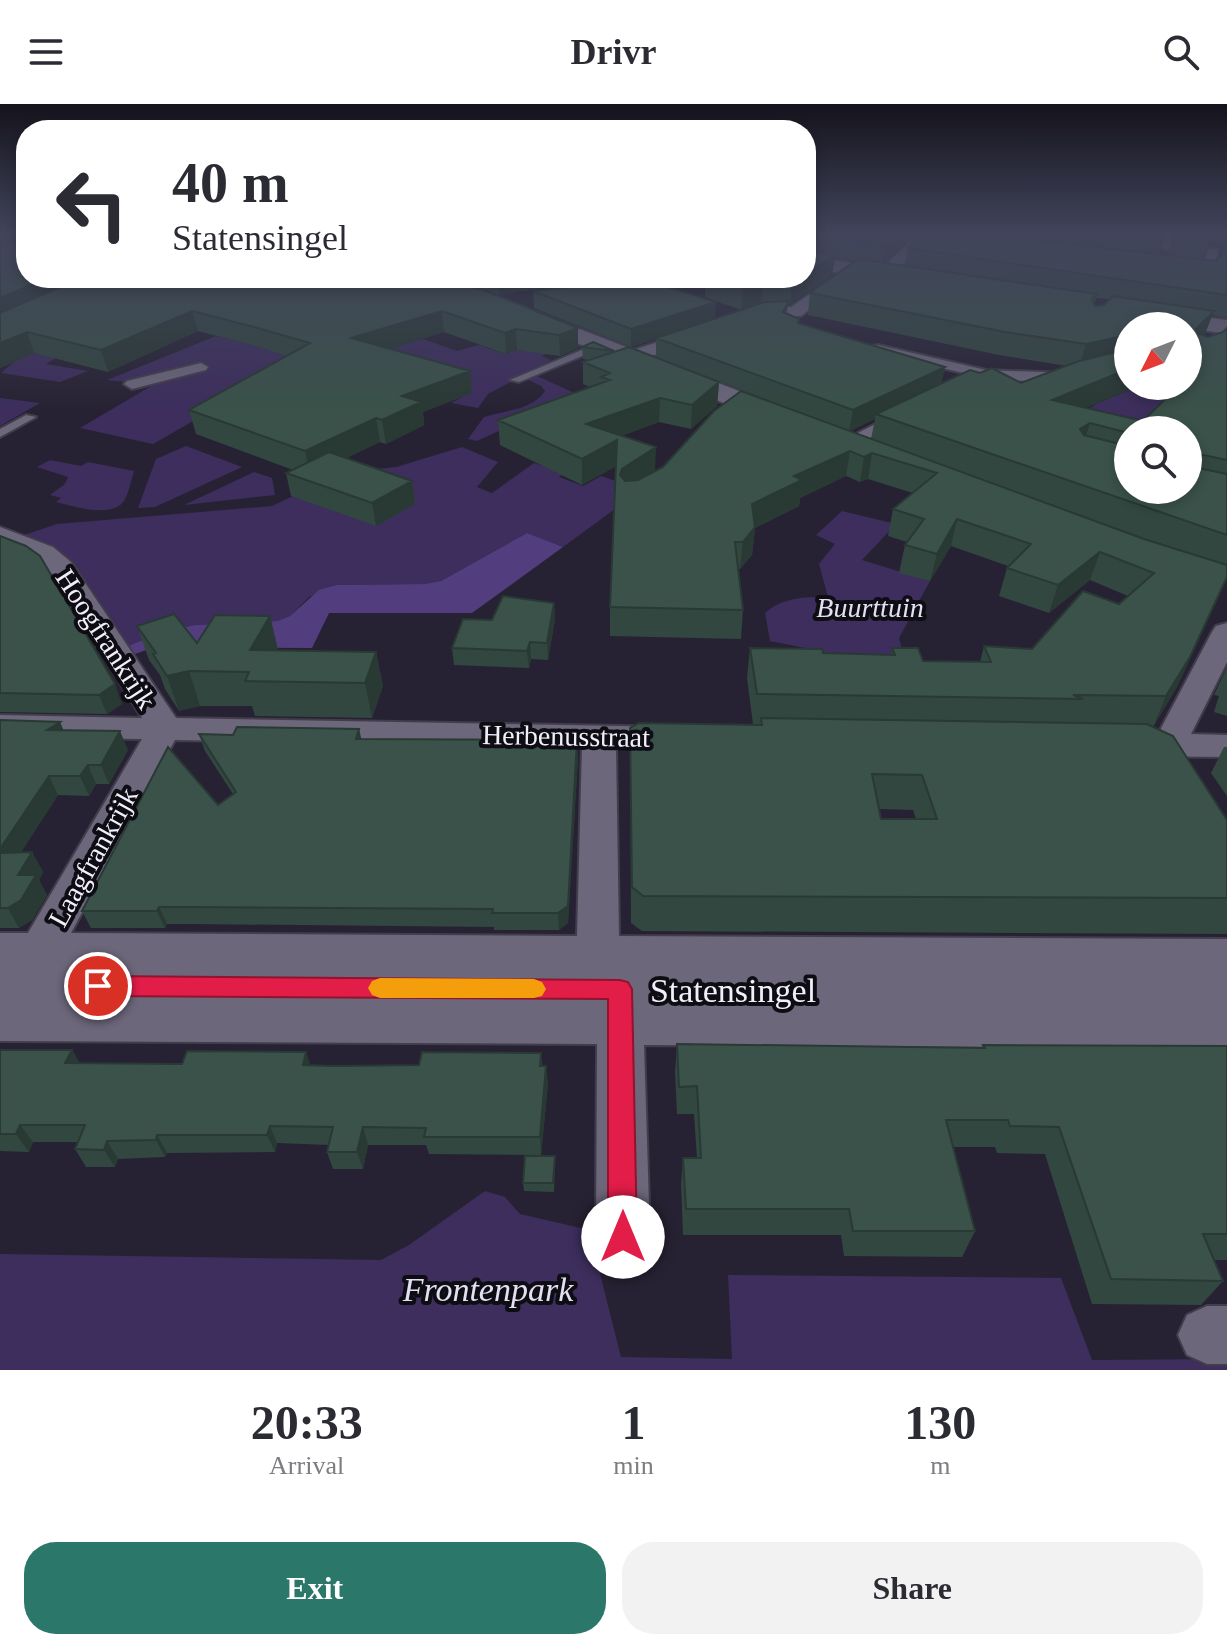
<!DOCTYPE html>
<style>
:root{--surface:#fff;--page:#f2f2f3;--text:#2b2b33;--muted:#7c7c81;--accent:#2b7769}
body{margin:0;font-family:Georgia,serif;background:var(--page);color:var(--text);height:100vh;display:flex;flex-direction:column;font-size:30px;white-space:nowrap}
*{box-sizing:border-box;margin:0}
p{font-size:26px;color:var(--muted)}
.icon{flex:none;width:44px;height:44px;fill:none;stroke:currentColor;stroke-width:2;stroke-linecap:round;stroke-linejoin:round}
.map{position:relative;height:1266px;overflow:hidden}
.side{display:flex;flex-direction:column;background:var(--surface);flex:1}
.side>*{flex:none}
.hud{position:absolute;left:16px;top:16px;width:800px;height:168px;border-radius:32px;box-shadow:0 4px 12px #0003;background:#fff;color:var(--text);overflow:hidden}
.needle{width:52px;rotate:228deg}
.tools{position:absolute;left:1114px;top:208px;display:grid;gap:16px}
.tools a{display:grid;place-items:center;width:88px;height:88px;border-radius:50%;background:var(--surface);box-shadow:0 4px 12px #0003;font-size:40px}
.pin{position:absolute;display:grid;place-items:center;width:68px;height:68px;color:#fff;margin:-34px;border:4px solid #fff;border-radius:50%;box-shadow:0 2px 8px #0007}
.me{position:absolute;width:88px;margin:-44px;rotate:0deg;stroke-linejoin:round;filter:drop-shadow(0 0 6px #0008)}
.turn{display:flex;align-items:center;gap:28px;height:168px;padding:0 24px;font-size:36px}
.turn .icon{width:104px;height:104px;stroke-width:2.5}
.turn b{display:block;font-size:56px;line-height:68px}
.eta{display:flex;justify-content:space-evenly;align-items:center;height:136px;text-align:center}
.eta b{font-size:48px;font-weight:600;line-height:56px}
.button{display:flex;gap:16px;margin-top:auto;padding:16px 24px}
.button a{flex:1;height:92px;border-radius:32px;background:var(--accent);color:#fff;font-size:32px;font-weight:600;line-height:92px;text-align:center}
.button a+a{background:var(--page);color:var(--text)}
header{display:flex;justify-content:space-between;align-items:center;height:104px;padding:0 24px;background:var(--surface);font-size:36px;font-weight:600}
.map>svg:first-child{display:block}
.green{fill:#3d2e5d}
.forest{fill:#523d7e}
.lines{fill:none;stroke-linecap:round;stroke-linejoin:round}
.service-casing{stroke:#423d4b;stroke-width:4}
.pedestrian-casing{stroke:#423d4b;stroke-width:4}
.minor-casing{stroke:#423d4b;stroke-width:4}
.tertiary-casing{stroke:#423d4b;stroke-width:4}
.secondary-casing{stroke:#423d4b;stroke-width:4}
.service{fill:#6c677b;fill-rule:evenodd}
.pedestrian{fill:#6c677b;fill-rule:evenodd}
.minor{fill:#6c677b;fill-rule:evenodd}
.tertiary{fill:#6c677b;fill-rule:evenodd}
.secondary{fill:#6c677b;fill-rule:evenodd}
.wall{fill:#32473f;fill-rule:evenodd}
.shaded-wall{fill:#293933}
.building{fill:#3a5249;stroke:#293933;stroke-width:2;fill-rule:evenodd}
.route{fill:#e11d48;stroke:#92132f;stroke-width:2}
.slow{fill:#f59e0b}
.labels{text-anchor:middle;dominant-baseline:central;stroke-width:8;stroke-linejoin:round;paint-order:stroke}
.park-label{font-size:28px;font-style:italic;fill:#e4e0f3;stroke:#0f0d14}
.street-label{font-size:28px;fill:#f1effa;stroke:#0f0d14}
.near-street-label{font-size:34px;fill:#f1effa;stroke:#0f0d14}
.near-park-label{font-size:34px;font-style:italic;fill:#e4e0f3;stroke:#0f0d14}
</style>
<header><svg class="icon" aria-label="menu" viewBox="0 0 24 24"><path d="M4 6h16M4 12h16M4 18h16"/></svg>Drivr<svg class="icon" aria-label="search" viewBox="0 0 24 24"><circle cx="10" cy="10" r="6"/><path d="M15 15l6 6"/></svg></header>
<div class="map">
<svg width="1227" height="1266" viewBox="0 0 1227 1266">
<rect width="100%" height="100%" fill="#272233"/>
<path class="green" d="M216 232 303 254 153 340 80 324 153 281 107 276Z
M423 235 457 247 479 241 505 250 517 246 550 248 542 252 551 256 488 290 478 304 451 299 470 289 343 259Z
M33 249 58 253 46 260 88 267 60 278 1 269 14 258Z
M537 272 579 291 477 337 468 335 484 313C504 306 532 307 545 287L541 282 527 275Z
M1139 282H1171L1182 298 1128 326 1069 317 1096 300Z
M0 294 40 299 0 322Z
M186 342 242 363 155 403 138 404 156 355Z
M462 343 498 358 477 383 492 389 534 359 565 369 559 373 583 382 601 372 641 386 563 443 527 429 441 477 424 480 337 481 309 493 290 512 277 517 195 521 164 527 126 543 21 432 57 420 272 402 343 368 396 363Z
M50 356 81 362 88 358 134 367C131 376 129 389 124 397 111 415 73 402 56 398L61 394 50 391 65 380 68 373 37 363Z
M254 368 272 374 275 391 184 401Z
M842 407 896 420 862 456 930 477 899 534 903 549 894 557 813 556 805 544 770 537 765 509C783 493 805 493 828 493L819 460 835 440 816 431Z
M485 1087 505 1093 520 1110 589 1126 621 1253 732 1255 728 1171 1061 1174 1092 1256 1227 1255V1266H0V1150L381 1156 409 1141Z"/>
<path class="forest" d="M527 429 563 443 472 509H329L312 544 155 543 132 551 126 543 164 527 195 521 277 517 290 512 319 486 337 481 424 480 441 477Z"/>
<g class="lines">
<g class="service-casing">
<path id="service" d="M601 238 604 239V243L519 278 510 276Z
M26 311 36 313 0 333V325Z"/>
</g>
<g class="pedestrian-casing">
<path id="pedestrian" d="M1165 130H1175L1172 143 1166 146 1160 143Z
M1208 144 1218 146 1212 173 1184 171 1182 168 1188 164 1203 166Z
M878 241 986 266 1069 269 1128 255V263L1069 279 988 275 965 286H955V280L972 271 873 248V242Z
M201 259 208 263 206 266 132 285 124 280 127 277Z
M903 306 911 311 909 314 855 342 849 343 840 338Z"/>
</g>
<g class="minor-casing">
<path id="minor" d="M918 130H934L891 173H879V167Z
M846 165 852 167V173L801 212 763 213 745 219 736 214 761 203H791Z
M698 225 707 230 704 234 631 259 622 253 624 249Z
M0 423 53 443 71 458 176 614 675 623 687 626 692 634 687 642 675 645 616 644 619 832 1227 835V869L620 866 613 881 598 886 583 881 576 866 53 863 47 873 32 879 17 873 12 863H0V829H28L142 635 0 633V611L142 614 51 469 35 455 0 440ZM175 636 582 643 577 832 71 829Z
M1227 519V558L1191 630 1227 631V653L1132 652 1120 649 1115 641 1120 633 1158 630 1212 528 1216 522Z
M620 882 636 888 642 902 1227 904V944L644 941 650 1133 642 1152 623 1160 604 1152 596 1133 597 940 0 937V899L598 901 604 888Z
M1207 1202H1227V1260H1207L1187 1251 1178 1231 1187 1211Z"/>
</g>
<g class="tertiary-casing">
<path id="tertiary" d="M806 152 900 166 910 172 900 178 806 164Z
M526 204 793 308 797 314 793 320H775L518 215 515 210Z
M1151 206 1227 216V230L1143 217 1140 212Z"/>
</g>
<g class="secondary-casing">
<path id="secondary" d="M0 857 1227 864V912L0 905Z"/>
</g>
<use href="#service" class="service"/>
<use href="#pedestrian" class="pedestrian"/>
<use href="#minor" class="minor"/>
<use href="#tertiary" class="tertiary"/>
<use href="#secondary" class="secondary"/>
</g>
<path class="wall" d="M0 130H26V174H607L499 191 489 189 578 224V244L560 252 517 246 506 250 444 228 389 245 470 267 472 289 423 308 424 321 386 340 380 338 346 354 412 377 415 400 376 422 291 392 286 369 293 366 196 330 189 306 287 252 259 243 198 227 108 268 34 249 0 264Z
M806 130H913L884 158 905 161 908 144 922 130H1165L1159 150 1167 151 1174 130H1211L1203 155 1215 157 1220 154 1227 134V214L1212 211 1204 231 1208 233 1223 228 1227 224V474L1177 583 1153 623 1227 716V830L642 827 631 819 630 624 753 620 747 574 750 544 823 549 891 551 892 544 923 557 980 558 984 542 1032 545 1119 500 1128 492 1090 476 1049 509 999 492 1007 464 1008 462 951 442 930 477 899 469 905 441 907 438 888 432 893 405 913 389 868 375 860 378 846 372 800 394 799 402 755 424 752 451 740 465H738L743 506 741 535 610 532V503L616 362 582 381 500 341 498 316 590 283 583 280V258L588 256 583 255 582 243 614 247 719 278 717 302 691 325 659 318 621 332 655 367 786 303 656 253V235L631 243 534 204 533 187 715 215 741 206 705 193 706 174H806ZM835 154 855 157 810 189 808 211 999 251 1067 262 1021 279H942L798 220 799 215 787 210 788 200H790L832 171ZM1096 194 1108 195 1110 196 1104 201 1095 202 1094 200ZM1128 222H1188V282H1160L1156 294 1165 296 1143 317 1087 304ZM875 315 871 335 850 327ZM1128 326H1188L1128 386ZM879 705 913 706 916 715H881Z
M0 432 122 600 107 610 0 608Z
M554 499 555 515 548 556 531 555 529 564 454 561 452 544 492 516Z
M270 512 278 547 376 548 383 582 372 614 255 612 252 602H200L179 607 165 585 160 571 149 556 137 522 197 539Z
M1227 563V612L1214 608 1219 592 1214 591Z
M0 616 60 618 63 626 128 646 109 680H96L89 692 58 691 21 748H32L43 768 39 776 47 791 32 816 19 824H0Z
M199 630 361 635 578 653 568 819 559 826H494V823L193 820H167L165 824H91L82 807 233 690 205 647Z
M1224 643H1227V692L1211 669Z
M677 940 982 944 983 941 1227 942V1156H1214L1223 1177 1201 1201 1092 1200 1045 1050 997 1049 995 1043H953L975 1127 962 1153 844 1152 841 1131H683L681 1080 683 1054H697L694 1010H677L675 968Z
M0 946H72L80 960 311 961H419L541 949 542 962 548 980 541 1051 429 1050 426 1041H368L363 1065H333L327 1048 329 1041 277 1039 275 1048 167 1049 165 1053 118 1055 115 1063H86L75 1045 77 1038H33L29 1048 0 1047Z
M555 1060 554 1088 524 1087 523 1079Z"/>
<path class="shaded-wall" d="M896 130H913L882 160 885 141Z
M835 151 832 171 790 200 792 179 800 174H806V170Z
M47 174H97L0 217V194Z
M498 174H607L499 191Z
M763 179 761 200 741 206 743 184Z
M716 198 715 215 631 243V225Z
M192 207 198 227 108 268 101 246Z
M442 207 444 228 355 255 351 234Z
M1214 207 1205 230 1188 247 1196 225Z
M578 224V244L560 252 559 231Z
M516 225 517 246 506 250 505 229Z
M27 228 34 249 0 264V239Z
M1128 231V253L1079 264 1086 240Z
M945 263 941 283 876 310 875 315 849 328 853 306Z
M1128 265V282H1139L1045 321 1052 296Z
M470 267 472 289 423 308 424 321 386 340 382 316 402 292Z
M719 278 717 302 691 325 692 301Z
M660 294 659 318 586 345V320Z
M376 314 380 338 310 372 305 347Z
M1090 319 1082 345 1080 325Z
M617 336V362L582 381V355Z
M656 343 655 368 622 391 620 371 622 365Z
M850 347 846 372 800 394 799 402 755 424 752 451 740 465 743 438 752 400 794 372Z
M872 349 868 375 860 378 864 353Z
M1199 350 1188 378 1191 358Z
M412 377 415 400 376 422 372 399Z
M957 415 951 442 930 477 937 450Z
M1100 448 1090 476 1049 509 1058 481Z
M1219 491 1177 583 1153 623 1166 592Z
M554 499 555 515 548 556 547 539Z
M270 512 278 546 262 578 250 546Z
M530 538 531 555 529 564 527 547Z
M376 548 383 582 372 614 365 579Z
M189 567 200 602 179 607 167 572Z
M115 580 122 600 107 610 99 591Z
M60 618 68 637 47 626Z
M359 625 363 642 356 635Z
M120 627 128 646 109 680 101 661Z
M577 636 578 653 568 819 559 826 558 809Z
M88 661 96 680 89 692 80 672Z
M49 672 58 691 8 769 0 754V745Z
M32 748 43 768 39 776 47 791 32 816 19 824 8 804 18 771Z
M159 803 167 820 165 824 157 807Z
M72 946 83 964 65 959Z
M306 948 312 966 303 961Z
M546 962 548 980 541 1051 540 1033Z
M20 1021 33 1038 29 1048 16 1030Z
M270 1022 277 1039 275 1048 267 1031Z
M363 1023 368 1041 363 1065 357 1048Z
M157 1031 167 1049 165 1053 156 1036Z
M107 1037 118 1055 115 1063 104 1046Z"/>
<path class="building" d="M23 130H26V174H47L0 194V136L22 141Z
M806 130H896L885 141 806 131V144Z
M922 130H1022L1029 135 1215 157 1224 150 1227 134V191L908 144Z
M1095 130H1165L1163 138Z
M1187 130H1211V133Z
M806 146 835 151 806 170Z
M858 155 1097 190 1092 195 1095 202 1104 201 1113 192 1214 207 1196 225 1199 230 1208 233 1223 228 1227 224V356L1199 350 1191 358 1193 363 1227 370V431L876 310 970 266 980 269 992 264 1021 279 1079 257 1128 245V265L1052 296 1143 317 1179 282H1188V222H1128V231L1086 240 1005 228 810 189ZM1090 319 1128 329V326H1188V386H1128V342L1084 331 1080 325Z
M81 174H376L440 177 481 185 578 224 559 231 516 225 505 229 442 207 351 234 470 267 402 292 421 298 382 316 376 314 305 347 189 306 310 239 254 223 192 207 101 246 27 228 0 239V209Z
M613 174H639L716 198 631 225 533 187 575 182Z
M711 174H800L792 179H763L743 184Z
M789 197 783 208 799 215 798 219 945 263 853 306 656 234 765 198Z
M593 238 614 247 582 243Z
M629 243 719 278 692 301 660 294 586 320 656 343 622 365 620 371 625 377 638 376 663 363 714 307 741 287 1144 435 1227 461V473L1190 553 1166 592 1073 591 1083 595 757 590 750 544 822 545 823 549 895 551 892 544H918L923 557 991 558 984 542 1032 545 1083 487 1119 500 1154 469 1100 448 1058 481 1007 464 1031 440 957 415 937 450 905 441 924 415 893 405 937 369 872 349 864 353 850 347 794 372 802 376 752 400 755 423 743 438H735L743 506 610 503 617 336 582 355 498 316 610 276 601 273 610 269 583 258Z
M329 348 412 377 372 399 286 369Z
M0 432 26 442 40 452 115 580 99 591 0 589Z
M503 492 554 499 547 539 530 538 527 547 452 544 463 515 492 516Z
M174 510 197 539 215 511 270 512 250 546 376 548 365 579 245 577 249 568 189 567 167 572 153 550 156 549 137 522Z
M761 614 1147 620 1173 632 1227 716V794L643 792 632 783 630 624 639 619 762 621ZM872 670 922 671 937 715H881Z
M0 616 60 618 47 626 120 627 101 661H88L80 672H49L0 745Z
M237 623 359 625 356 635 577 636 568 802 558 809H492L493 805 186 803H159L157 807H82L168 643 218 701 236 688 199 630 233 631Z
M32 748 18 771H36L21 796 8 804H0V749Z
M677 940 985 944 983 941 1227 942V1130H1203L1223 1177 1111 1175 1059 1023 1010 1022 1008 1016H946L975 1127H853L849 1105H686L683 1054H701L697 982 679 983Z
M0 946H72L65 959 182 960 187 947 306 948 303 961 333 962 419 961 422 948 541 949 540 962H546L540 1033H424L426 1024 363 1023 357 1048H327L333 1023 270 1022 267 1031H157L156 1036 107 1037 104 1046 75 1045 85 1021H20L16 1030H0Z
M525 1052H555L553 1079H523Z"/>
<linearGradient id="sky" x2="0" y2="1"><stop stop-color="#15131c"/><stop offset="0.42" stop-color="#41445b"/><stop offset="1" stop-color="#41445b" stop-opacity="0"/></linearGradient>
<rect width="1227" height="308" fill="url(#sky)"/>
<path class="route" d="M98 872 620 876 628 878 632 885 637 1133 633 1143 623 1147 612 1143 608 1133V895L98 892 89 889 86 882 89 875Z"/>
<path class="slow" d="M380 874 534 875 542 878 546 885 542 892 534 894H380L372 891 368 884 372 877Z"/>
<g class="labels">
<g class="park-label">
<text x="870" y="503">Buurttuin</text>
</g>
<g class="street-label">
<text transform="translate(106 535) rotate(57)">Hoogfrankrijk</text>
<text transform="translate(566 632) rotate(1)">Herbenusstraat</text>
<text transform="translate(93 753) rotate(-61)">Laagfrankrijk</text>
</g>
<g class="near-street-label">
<text x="733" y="886">Statensingel</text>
</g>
<g class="near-park-label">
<text x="488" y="1185">Frontenpark</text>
</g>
</g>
</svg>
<div class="tools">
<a><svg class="needle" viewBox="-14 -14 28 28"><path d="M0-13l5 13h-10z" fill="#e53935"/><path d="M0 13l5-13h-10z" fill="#7c7c81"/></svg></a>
<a><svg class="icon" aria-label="search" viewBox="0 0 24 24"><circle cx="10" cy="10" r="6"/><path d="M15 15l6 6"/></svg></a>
</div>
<div class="pin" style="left:98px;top:882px;background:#d93025"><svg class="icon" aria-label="arrive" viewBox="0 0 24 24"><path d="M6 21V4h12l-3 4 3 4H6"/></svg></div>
<svg class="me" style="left:623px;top:1133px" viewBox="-20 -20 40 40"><circle r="19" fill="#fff"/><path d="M0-13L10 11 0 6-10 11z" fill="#e11d48"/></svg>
<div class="hud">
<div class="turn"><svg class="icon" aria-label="left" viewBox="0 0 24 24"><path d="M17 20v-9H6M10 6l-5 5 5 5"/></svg><div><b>40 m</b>Statensingel</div></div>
</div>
</div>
<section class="side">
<div class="eta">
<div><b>20:33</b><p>Arrival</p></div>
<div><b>1</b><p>min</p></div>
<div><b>130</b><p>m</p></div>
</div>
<div class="button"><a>Exit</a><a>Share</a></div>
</section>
